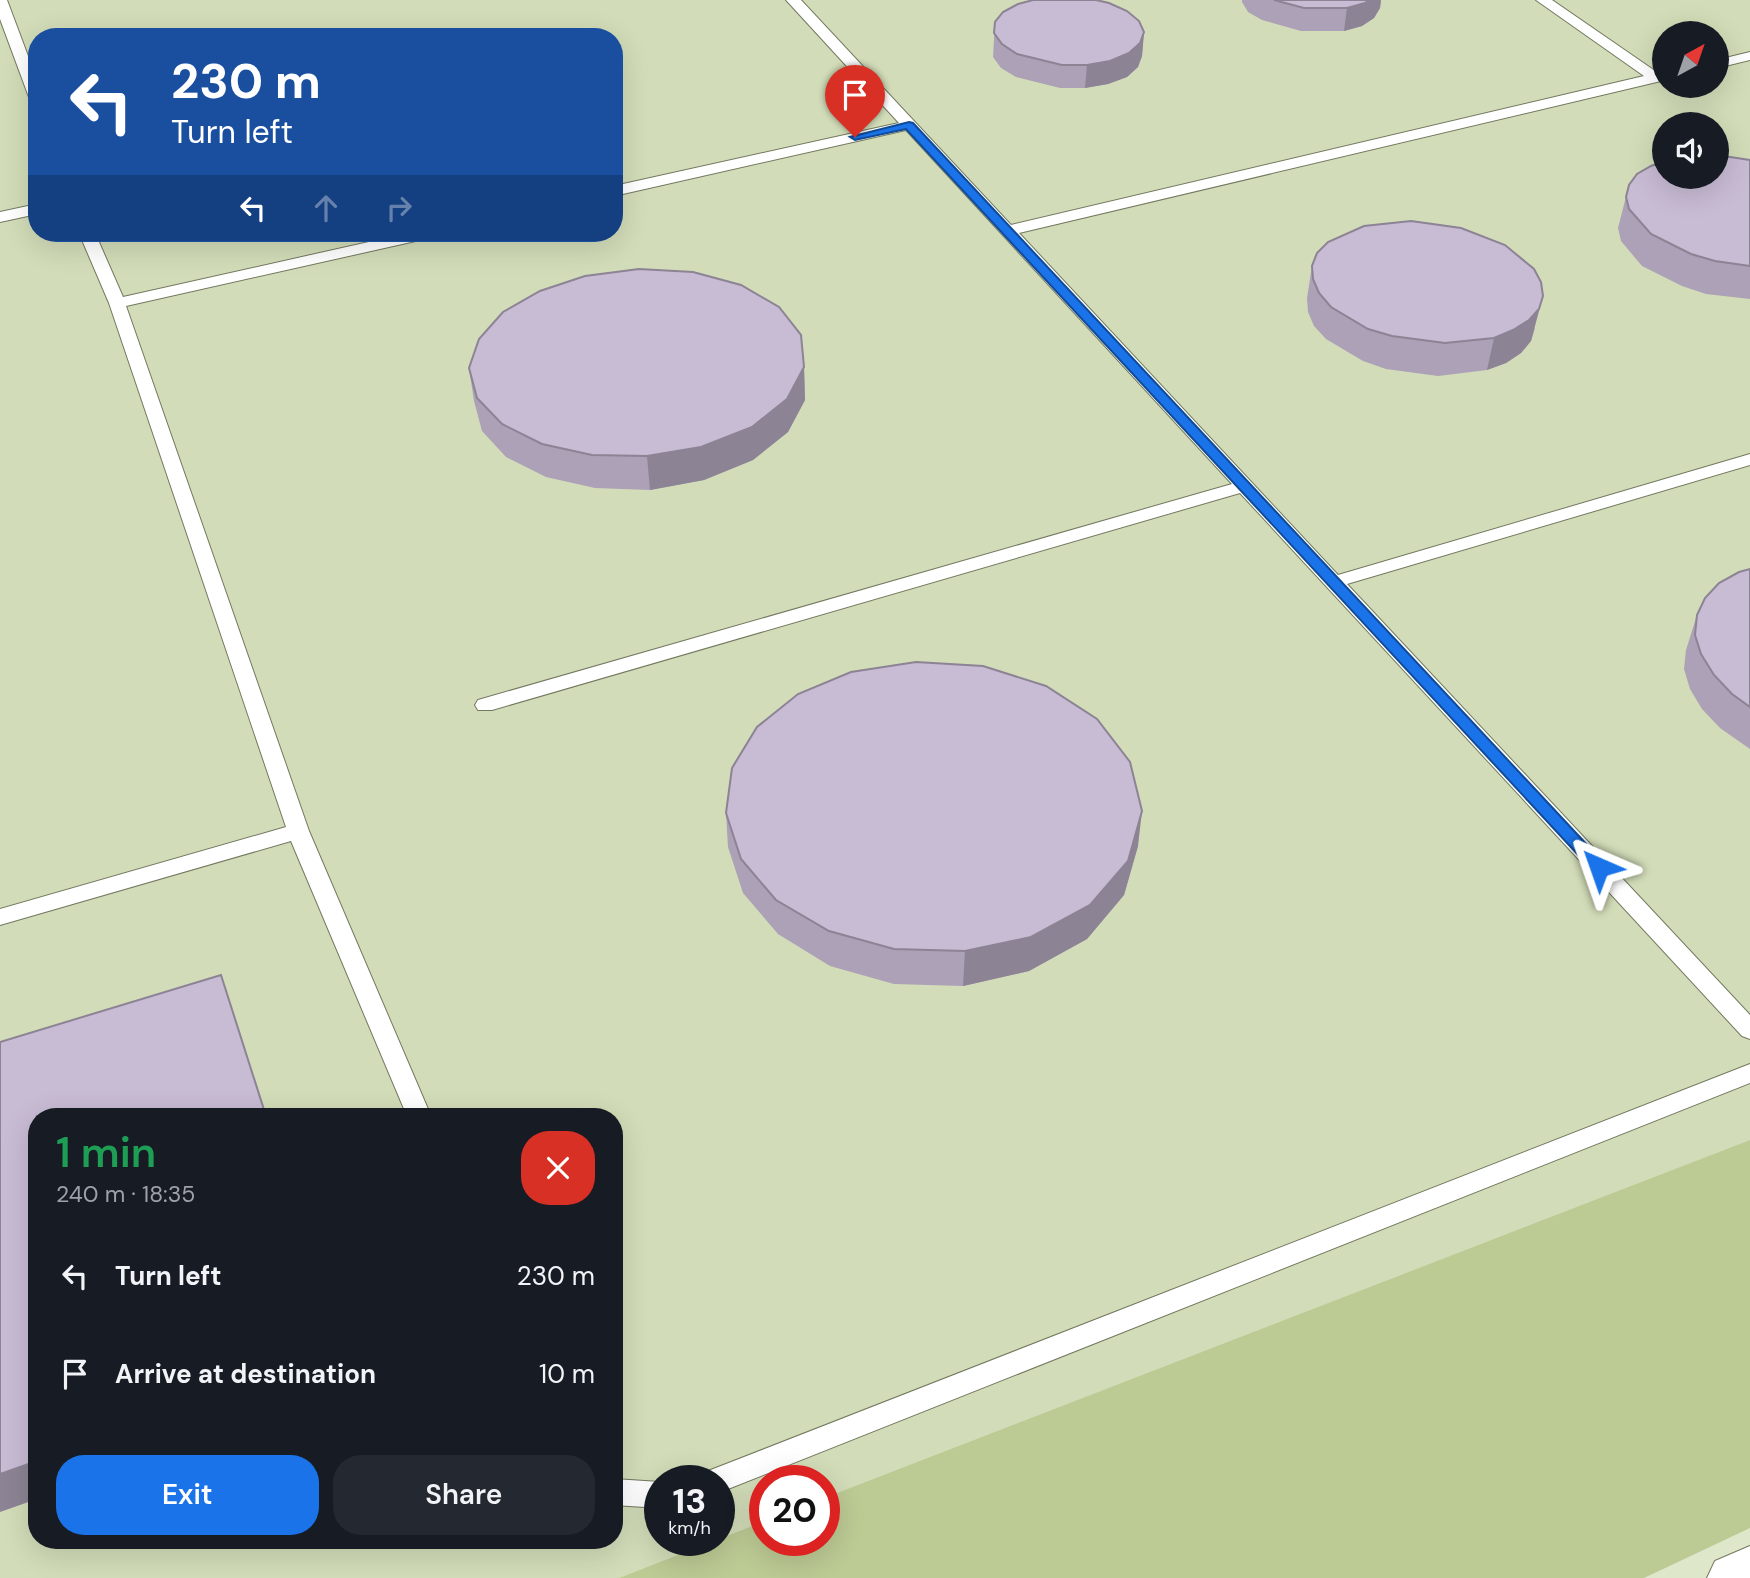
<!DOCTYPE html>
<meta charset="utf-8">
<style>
:root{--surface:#171b24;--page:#242831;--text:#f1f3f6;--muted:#9ea1a6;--accent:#1a73e8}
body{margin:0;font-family:"DM Sans",sans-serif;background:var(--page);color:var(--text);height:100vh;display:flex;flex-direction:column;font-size:26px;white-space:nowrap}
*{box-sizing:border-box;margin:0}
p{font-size:23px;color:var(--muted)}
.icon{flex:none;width:38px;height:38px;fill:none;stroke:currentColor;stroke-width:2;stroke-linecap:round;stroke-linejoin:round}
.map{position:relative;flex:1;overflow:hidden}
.sheet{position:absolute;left:28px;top:1108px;width:595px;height:441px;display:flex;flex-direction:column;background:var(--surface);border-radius:28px;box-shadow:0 7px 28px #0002}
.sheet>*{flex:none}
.top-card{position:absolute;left:28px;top:28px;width:595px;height:214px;border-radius:28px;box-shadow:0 7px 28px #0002;background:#1a4fa0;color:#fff;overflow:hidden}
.needle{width:46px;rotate:40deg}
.fabs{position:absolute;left:1652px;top:21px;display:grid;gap:14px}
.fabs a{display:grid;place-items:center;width:77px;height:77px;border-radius:50%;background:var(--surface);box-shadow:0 7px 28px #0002;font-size:35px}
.speed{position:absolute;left:644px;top:1465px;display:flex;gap:14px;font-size:35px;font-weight:700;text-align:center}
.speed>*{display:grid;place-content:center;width:91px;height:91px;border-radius:50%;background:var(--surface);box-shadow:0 7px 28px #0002;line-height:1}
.speed small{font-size:18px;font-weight:400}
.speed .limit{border:10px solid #d22;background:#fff;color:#111}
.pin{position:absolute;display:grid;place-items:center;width:60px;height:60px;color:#fff;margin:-72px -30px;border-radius:50% 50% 50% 0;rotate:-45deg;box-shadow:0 0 7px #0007}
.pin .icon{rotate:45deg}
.me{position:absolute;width:77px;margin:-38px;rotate:317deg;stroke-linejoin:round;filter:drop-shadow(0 0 5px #0008)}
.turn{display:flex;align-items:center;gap:24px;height:147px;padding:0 28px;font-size:32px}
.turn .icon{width:91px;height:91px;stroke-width:2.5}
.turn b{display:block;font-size:49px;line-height:60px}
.lanes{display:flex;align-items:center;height:66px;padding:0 28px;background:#0003;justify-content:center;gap:35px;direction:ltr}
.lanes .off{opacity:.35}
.round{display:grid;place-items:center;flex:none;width:74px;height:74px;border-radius:28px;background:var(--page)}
.overview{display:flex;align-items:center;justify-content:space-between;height:119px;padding:0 28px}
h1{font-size:42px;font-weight:600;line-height:52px;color:#1e9e55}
.button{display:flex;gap:14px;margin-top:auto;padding:14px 28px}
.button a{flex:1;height:80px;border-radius:28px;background:var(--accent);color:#fff;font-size:28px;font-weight:600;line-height:80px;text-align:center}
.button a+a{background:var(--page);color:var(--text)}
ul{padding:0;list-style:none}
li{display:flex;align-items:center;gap:21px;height:98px;padding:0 28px}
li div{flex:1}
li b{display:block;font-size:26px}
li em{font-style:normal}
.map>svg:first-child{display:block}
.built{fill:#d2dcb8;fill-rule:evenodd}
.green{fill:#bcca94}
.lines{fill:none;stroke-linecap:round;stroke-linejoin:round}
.service-casing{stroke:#72795f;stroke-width:2}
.tertiary-casing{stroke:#72795f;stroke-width:2}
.service{fill:#fff;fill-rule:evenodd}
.tertiary{fill:#fff;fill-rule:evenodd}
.wall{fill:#aca1b6}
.shaded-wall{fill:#8c8394}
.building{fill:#c8bbd4;stroke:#8c8394;stroke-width:2}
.route{fill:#1a73e8;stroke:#114b97;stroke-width:2}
</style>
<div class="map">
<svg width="1750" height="1578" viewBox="0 0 1750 1578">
<rect width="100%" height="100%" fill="#dfe7cb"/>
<path class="built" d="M0 0H1750V1140L824 1498V1480H765V1521L719 1539V1480H660V1540H717L619 1578H0ZM1664 33H1717V86H1664ZM37 37H614V233H37ZM1664 124H1717V177H1664ZM37 1116H614V1540H37Z"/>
<path class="green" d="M1750 1140V1528L1644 1578H619L765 1521V1540H824V1498Z"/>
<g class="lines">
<g class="service-casing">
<path id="service" d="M0 0H7L37 80V104L30 100 0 19Z
M786 0H801L1011 225 1644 76 1536 0H1552L1658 73 1664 72V80L1661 81 1019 233 1338 575 1750 454V465L1347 584 1750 1015V1039L1742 1036 1240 493 492 710H478L475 705 478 700 1232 484 906 130 614 196V186L899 123Z
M1750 52V60L1717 68V60Z
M37 204V214L0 222V212Z
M79 233H95L123 297 409 233H437L429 238 126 306 309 831 431 1116H407L291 841 0 925V909L286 827 109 303Z
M1750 1064V1083L728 1489 719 1492V1480H704L708 1471Z
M614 1479 660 1482V1508L614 1505Z"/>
</g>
<g class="tertiary-casing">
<path id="tertiary" d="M1750 1546V1578H1707L1715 1561Z"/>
</g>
<use href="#service" class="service"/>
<use href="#tertiary" class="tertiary"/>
</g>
<path class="wall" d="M1242 0H1381L1380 8 1374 18 1362 26 1344 31H1301L1262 20 1248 12 1242 2Z
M995 22 1144 32 1142 56 1138 67 1127 77 1108 84 1085 88H1060L1016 77 1001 68 993 57Z
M1750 160V299L1706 294 1682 286 1642 266 1621 241 1618 228 1629 185Z
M1312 266 1535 328 1531 341 1521 353 1506 363 1487 370 1438 376 1386 369 1363 361 1326 339 1314 326 1308 312 1307 298Z
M804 367 805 400 788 432 753 460 704 480 650 490 595 488 546 477 506 457 482 431 474 401 469 368Z
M1750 569V749L1720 728 1702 709 1690 689 1684 669 1686 650 1697 615Z
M726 813 1138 846 1124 895 1087 939 1029 971 963 986 894 984 830 966 778 934 743 893 728 847Z"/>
<path class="shaded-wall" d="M1369 0H1381L1380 8 1374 18 1362 26 1344 31 1347 8Z
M1144 32 1142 56 1138 67 1127 77 1108 84 1085 88 1087 65Z
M1543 296 1531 341 1521 353 1506 363 1487 370 1494 338Z
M804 367 805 400 788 432 753 460 704 480 650 490 647 456Z
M1142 811 1138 846 1124 895 1087 939 1029 971 963 986 965 951Z
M37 1461V1499L0 1512V1474Z"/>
<path class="building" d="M1033 0H1096L1109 3 1127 11 1139 21 1144 32 1140 43 1129 53 1110 61 1087 65H1062L1017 54 1002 44 994 33 995 22 1003 12 1018 4Z
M1274 0H1369L1365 3 1347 8H1304Z
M1717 155 1750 160V266L1715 261 1691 254 1651 234 1629 209 1626 197 1629 185 1637 174 1651 166 1664 161V177H1717Z
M1411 221 1461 228 1505 245 1534 269 1541 282 1543 296 1539 309 1529 320 1513 330 1494 338 1445 343 1392 336 1368 329 1331 307 1319 293 1313 279 1312 266 1317 253 1328 242 1364 226Z
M639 269 693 272 741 285 779 307 801 335 804 367 787 399 752 427 701 447 647 456 592 455 542 444 502 424 477 398 469 368 479 339 503 312 540 291 585 276Z
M1750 569V707L1732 694 1714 675 1701 654 1695 635 1697 615 1705 598 1719 583 1739 572Z
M916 662 983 666 1046 686 1097 719 1130 762 1142 811 1128 861 1090 905 1031 937 965 951 894 949 829 931 776 900 741 859 726 813 732 768 757 727 798 694 851 672Z
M221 975 266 1116H37V1461L0 1474V1042Z"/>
<path class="route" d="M909 122 913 123 1604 863 1607 867 1604 871H1593L906 129 855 140 850 137Z"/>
</svg>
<div class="fabs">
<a><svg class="needle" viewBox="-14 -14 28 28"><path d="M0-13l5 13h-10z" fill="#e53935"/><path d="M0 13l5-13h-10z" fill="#9ea1a6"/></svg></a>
<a><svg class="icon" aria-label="sound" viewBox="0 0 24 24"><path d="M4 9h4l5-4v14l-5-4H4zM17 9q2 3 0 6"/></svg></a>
</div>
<div class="speed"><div>13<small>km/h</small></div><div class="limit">20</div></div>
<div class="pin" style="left:855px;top:137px;background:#d93025"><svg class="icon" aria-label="arrive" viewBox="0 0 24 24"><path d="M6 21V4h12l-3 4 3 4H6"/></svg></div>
<svg class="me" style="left:1599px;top:867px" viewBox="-20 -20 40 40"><path d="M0-17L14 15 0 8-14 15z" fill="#1a73e8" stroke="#fff" stroke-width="4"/></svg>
<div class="top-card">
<div class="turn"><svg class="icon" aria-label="left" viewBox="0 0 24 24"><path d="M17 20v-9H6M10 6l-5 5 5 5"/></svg><div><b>230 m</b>Turn left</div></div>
<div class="lanes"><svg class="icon" aria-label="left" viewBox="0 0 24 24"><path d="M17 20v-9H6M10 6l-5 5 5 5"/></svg><svg class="icon off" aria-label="ahead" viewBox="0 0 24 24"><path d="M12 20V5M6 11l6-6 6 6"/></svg><svg class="icon off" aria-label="right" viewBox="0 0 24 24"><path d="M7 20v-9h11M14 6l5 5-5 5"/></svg></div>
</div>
<section class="sheet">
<div class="overview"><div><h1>1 min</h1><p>240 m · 18:35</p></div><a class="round" style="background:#d93025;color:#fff"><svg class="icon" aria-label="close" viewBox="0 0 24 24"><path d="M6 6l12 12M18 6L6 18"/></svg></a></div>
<ul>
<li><svg class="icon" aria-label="left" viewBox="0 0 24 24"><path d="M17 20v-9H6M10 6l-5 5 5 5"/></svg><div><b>Turn left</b></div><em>230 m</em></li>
<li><svg class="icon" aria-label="arrive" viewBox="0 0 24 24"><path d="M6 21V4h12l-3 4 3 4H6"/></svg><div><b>Arrive at destination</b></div><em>10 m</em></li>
</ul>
<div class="button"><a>Exit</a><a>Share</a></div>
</section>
</div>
